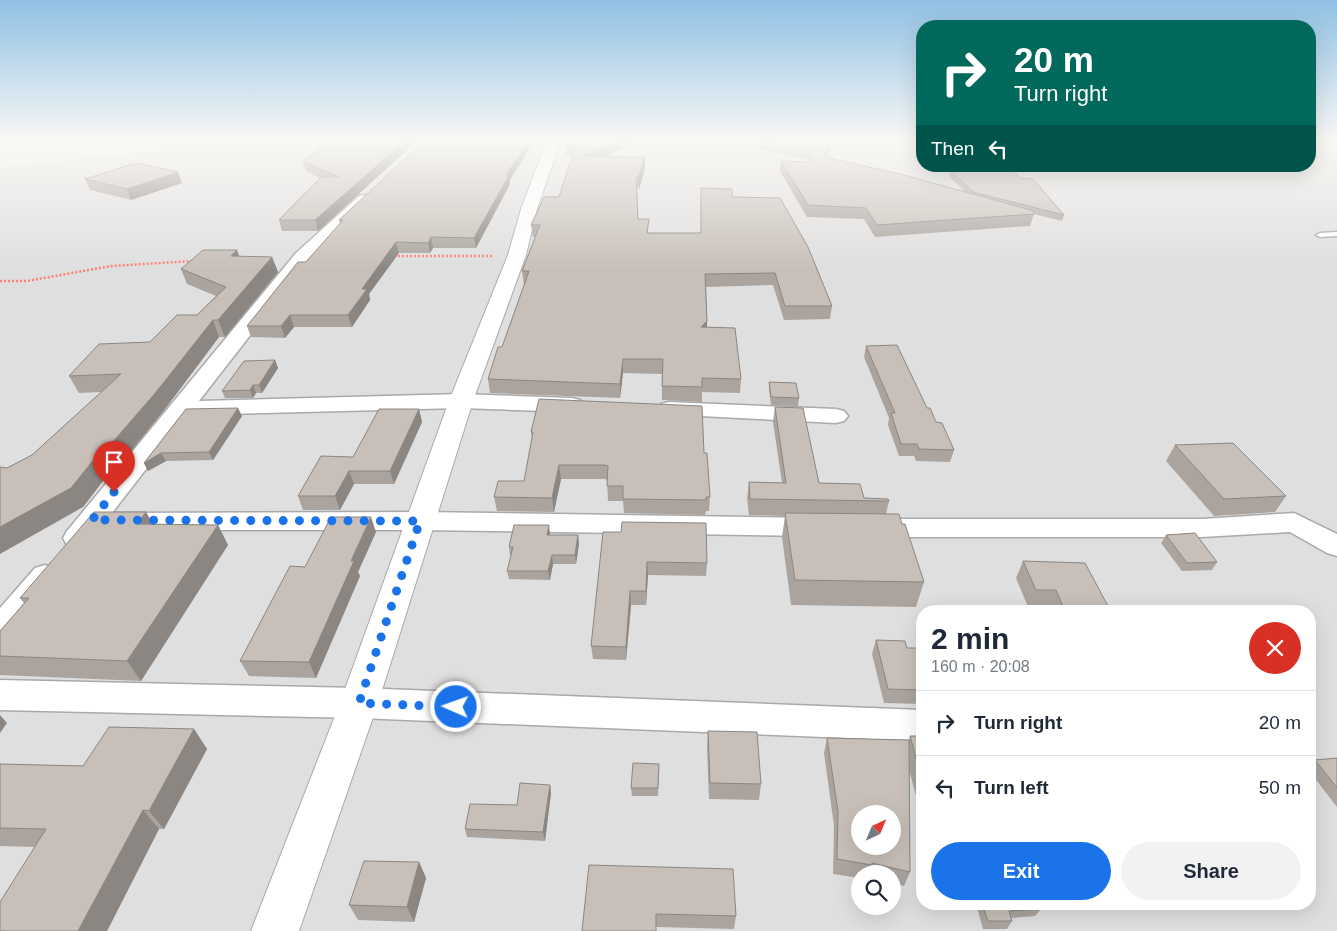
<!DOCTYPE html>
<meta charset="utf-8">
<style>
:root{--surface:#fff;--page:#f2f2f3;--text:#1f2937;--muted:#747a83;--line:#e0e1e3;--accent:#1a73e8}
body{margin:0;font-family:Helvetica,sans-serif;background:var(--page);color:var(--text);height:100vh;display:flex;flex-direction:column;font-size:19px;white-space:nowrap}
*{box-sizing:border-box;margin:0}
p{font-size:16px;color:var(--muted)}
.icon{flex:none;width:28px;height:28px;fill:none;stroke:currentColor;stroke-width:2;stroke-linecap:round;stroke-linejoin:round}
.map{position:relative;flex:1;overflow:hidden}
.drawer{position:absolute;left:916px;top:605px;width:400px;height:305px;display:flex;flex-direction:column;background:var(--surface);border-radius:20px;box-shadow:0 5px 20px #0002}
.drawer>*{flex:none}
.banner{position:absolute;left:916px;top:20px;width:400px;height:152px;border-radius:20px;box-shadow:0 5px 20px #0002;background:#00695c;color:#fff;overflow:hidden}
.needle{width:32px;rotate:44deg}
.buttons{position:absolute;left:851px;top:805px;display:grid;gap:10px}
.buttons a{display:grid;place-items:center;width:50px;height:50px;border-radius:50%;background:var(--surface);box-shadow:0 5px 20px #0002;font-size:25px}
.pin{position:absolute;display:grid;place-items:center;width:42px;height:42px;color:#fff;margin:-51px -21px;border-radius:50% 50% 50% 0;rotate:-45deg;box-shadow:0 0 5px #0007}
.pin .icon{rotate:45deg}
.me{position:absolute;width:55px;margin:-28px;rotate:272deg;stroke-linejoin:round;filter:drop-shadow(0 0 4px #0008)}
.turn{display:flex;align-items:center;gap:18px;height:105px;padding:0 15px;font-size:22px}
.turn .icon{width:65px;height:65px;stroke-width:2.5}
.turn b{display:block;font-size:35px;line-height:42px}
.then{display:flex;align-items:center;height:48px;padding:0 15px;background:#0003;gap:10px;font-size:19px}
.round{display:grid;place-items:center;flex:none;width:52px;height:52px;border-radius:26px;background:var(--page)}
.overview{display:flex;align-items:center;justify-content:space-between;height:85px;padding:0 15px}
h1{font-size:30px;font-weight:700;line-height:38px}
.primary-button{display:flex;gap:10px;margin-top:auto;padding:10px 15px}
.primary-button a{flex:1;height:58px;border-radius:30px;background:var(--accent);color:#fff;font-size:20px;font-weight:700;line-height:58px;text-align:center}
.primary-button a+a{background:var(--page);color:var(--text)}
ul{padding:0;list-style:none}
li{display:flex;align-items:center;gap:15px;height:65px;padding:0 15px;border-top:1px solid var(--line)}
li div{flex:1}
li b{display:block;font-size:19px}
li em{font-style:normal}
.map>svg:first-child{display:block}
.residential{fill:#e0dfdf;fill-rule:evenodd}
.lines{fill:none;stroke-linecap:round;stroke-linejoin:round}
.service-casing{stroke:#a9a9a9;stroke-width:3}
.minor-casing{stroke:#a9a9a9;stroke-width:3}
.tertiary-casing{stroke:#a9a9a9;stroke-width:2}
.path{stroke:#fa8072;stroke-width:2.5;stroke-dasharray:2 2;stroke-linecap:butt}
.service{fill:#fff;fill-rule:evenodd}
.minor{fill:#fff;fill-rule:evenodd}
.tertiary{fill:#fff;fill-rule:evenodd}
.wall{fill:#aba49e}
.shaded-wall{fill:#8b8681}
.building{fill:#c7bfb8;stroke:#8b8681;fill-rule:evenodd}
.route{stroke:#1a73e8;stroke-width:9;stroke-dasharray:0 16.2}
</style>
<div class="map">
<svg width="1337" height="931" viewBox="0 0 1337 931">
<rect width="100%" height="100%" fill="#f2efe9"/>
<path class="residential" d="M240 140H922V166H1310V140H1337V931H0V168ZM922 611H1310V904H922ZM860 814H892V846H860ZM860 874H892V906H860Z"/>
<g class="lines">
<g class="service-casing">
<path id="service" d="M1337 232V236L1320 237 1316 235 1320 233Z"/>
</g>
<g class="minor-casing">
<path id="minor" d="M364 195 369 196 371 199 369 202 308 261 199 401 461 394 572 398 580 400 583 405 580 410 572 412 461 408 188 415 112 513 420 512 816 518 826 520 830 527 826 534 816 536 420 530H116L106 528 104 523C93 537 87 551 67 545L63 538 67 531 296 253 359 196Z
M669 402 836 409 844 411 848 416 844 421 836 423 661 414 658 409 661 404Z
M1294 513 1337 534V556L1327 553 1290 532 1202 537H873L863 535 859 528 863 521 873 519H1202Z
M45 565 55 568 60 576 55 584 11 639 0 642V608L35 568Z
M0 680 359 688 922 710V741L359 718 0 710Z"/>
</g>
<g class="tertiary-casing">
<path id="tertiary" d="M547 140H561L537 209 526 255 473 401 378 703 299 931H251L340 703 449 401 508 255 521 209Z"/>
</g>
<path class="path" d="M394 256H493
M0 281H27L111 266 193 261"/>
<use href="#service" class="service"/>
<use href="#minor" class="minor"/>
<use href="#tertiary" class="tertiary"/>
</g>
<path class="wall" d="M327 140H418L318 231H282L279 220 320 178 306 171 303 162 320 148V146Z
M566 140H641L605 156 645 168 639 189H637L638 219 649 233H701L732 197 832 306 830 319 784 320 773 285 706 287 707 327 741 379 740 393 702 392V402L662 400V374L623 373 620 398 490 393 488 379 502 347 525 284H524L522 271 535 237H533L531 225 559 197 573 155H566L565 145Z
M721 140H823L821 142 829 156 833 159 965 192 949 176 950 170H969L966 166H1006L1064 215 1062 221 1034 214 1030 226 875 237 864 219 807 217 780 171 781 161 810 162V160Z
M85 179 182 183 131 200 90 190Z
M510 180V184L476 248H433L430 253H399L369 294 370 300 352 327H294L285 338 251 337 247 326 340 224 339 220Z
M237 250 239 256 272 257 278 272 225 337H219L165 409 110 477H106L83 507 7 468 32 455 101 392 79 393 69 376 150 342 197 315 216 296 187 284 181 269Z
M866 346 927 408 954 450 950 462 916 461 914 456H899L888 425 889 418 864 357Z
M275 360 278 368 262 393H256L253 398H225L222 391Z
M769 382 799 398 798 406 771 405 769 390Z
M775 407 819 483 864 498 889 501 886 514 924 582 916 607 791 605 782 537 785 516 749 515 747 498 749 482 782 483 773 422Z
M186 409 242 416 213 460 166 461 148 471 144 463Z
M419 409 422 422 394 484H354L340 510H303L298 496Z
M531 432 704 453 710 497 709 511H706L705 515 624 513 623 501H608L607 480 605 479H561L554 512 497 511 494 497 524 481 532 438Z
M1175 445 1286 496 1275 512 1214 516 1166 461Z
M146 512 153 524 218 525 228 545 141 681 0 675V631L24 603 20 598Z
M376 532 358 572 360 576 316 678 249 676 240 661 305 567Z
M621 532 707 563 706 576 648 575 646 605H631L626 660 593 659 591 646Z
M550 535H578L579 544 576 564H553L550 580 509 579 507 571 511 555H510L509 547Z
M1166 535 1217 562 1212 570 1182 571 1161 543Z
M1023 561 1109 608 1120 611H1050L1048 607H1028L1016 578Z
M876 640 907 648H922V704L884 703 872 654Z
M194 729 207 749 164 829H159L107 931H0L35 847 0 846V764L83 766Z
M708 731 761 784 759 800 709 799 707 748Z
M910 736H922V819L909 769 910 872 904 886 892 883V874H860V878L833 874 834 826 824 753 827 738 909 740Z
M1337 758V807L1310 772V765L1315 760Z
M659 764 658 796H632L631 788Z
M550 785 551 793 545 841 467 837 465 829 517 805Z
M419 862 426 878 414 922 358 920 349 905Z
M589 865 736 916 734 929 657 927Z
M976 904H1039L1041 909 1035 916 1011 918 1012 921 1007 929H983Z"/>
<path class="shaded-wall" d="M406 140H418L318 231 315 220Z
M529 140H535L510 180V184L476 248 474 238 506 175Z
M619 140H641L584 166 583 156Z
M645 157V168L639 189 638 178Z
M178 172 182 183 131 200 127 189Z
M431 237 433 248 430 253 428 243Z
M396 242 399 253 369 294 370 300 352 327 348 315 362 289Z
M237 250 243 266 231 256Z
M272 257 278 272 225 337 218 320Z
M290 315 294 327 285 338 281 326Z
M213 320 219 337 165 409 110 477 99 458Z
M707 321V335L701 327Z
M623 359V373L620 398V384Z
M275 360 278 368 262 393 259 385Z
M253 385 256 393 253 398 250 390Z
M238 408 242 416 213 460 209 452Z
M419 409 422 422 394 484 390 471Z
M161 453 166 461 148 471 144 463Z
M95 458 106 477 83 507 0 554V527Z
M559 465 561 479 554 512 552 498Z
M349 471 354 484 340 510 335 496Z
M146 512 157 532 137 524Z
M371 517 376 532 358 572 360 576 316 678 309 662 351 561Z
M218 525 228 545 141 681 127 661Z
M549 525 550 534 548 543 547 535Z
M578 535 579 544 576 564 575 555Z
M552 555 553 564 550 580 548 571Z
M647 562 648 575 646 605V591Z
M630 591 631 605 626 660V647Z
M0 715 7 723 0 733Z
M194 729 207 749 164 829 149 811Z
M550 785 551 793 545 841 543 832Z
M143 810 159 829 107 931H78Z
M419 862 426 878 414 922 407 907Z"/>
<path class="building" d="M327 140H406L315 220H279L321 177H339L303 162 324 146H320Z
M425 140H529L506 175H509L474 238 431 237 428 243 396 242 362 289H367L348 315H290L281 326H247L298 262H306L343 220H339Z
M566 140H619L583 156 645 157 638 178H636L638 219H649L647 233H701V188L732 189V197L780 198 808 247 832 306H785L775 273 705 274 707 321 701 327 735 328 741 379 702 378V387L662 386 663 359H623L620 384 488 379 498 347H502L529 271H522L540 225H531L544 197H559L576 145H565Z
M765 140H817L830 146 827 154 824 153 833 159 904 175 1034 211V214L877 225 866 208 808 205 781 161 810 162 812 150Z
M133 164H141L178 172 127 189 85 179Z
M972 166H1006L1021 178 1033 179 1064 215 973 192 950 170H975Z
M203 250H237L231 256 272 257 218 320H213L157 391 99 458H95L71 488 0 527V467L7 468 32 455 121 374 69 376 99 344 150 342 177 315H197L226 287 181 269Z
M897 345 927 408H930L936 422 942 423 954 450 919 449 917 444H901L891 413H895L866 346Z
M275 360 259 385H253L250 390 222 391 244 361Z
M769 382 796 383 799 398 771 397Z
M539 399 702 406 704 453H707L710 497H706V500L623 499V486H607L608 466 604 465H559L552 498 494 497 498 481H524L533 432H531Z
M775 407 803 408 819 483 860 484 864 498 888 499 889 501 750 499 749 482 786 483Z
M238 408 209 452 161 453 144 463 186 409Z
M379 409H419L390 471H349L335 496H298L321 456 353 457Z
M1233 443 1286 496 1224 499 1175 445Z
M94 512H146L137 524 218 525 127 661 0 656V631L29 598H20Z
M785 513 899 514 902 524H905L924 582 795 580Z
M331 517H371L351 561H354L309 662 240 661 290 566 305 567Z
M622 522 706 523 707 563 647 562 646 591H630L626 647 591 646 603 532H621Z
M514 525H549L547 535H578L575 555H552L548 571H507L513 547H509Z
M1195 533 1217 562 1187 563 1166 535Z
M1023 561 1085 563 1109 608H1119L1120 611H1065L1056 590H1036Z
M876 640 905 641 907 648H922V690L888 689Z
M109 727 194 729 149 811 143 810 78 931H0V902L46 829 0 828V764L83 766Z
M708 731 757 732 761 784 710 783Z
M910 736H922V780Z
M827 738 909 740 910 872 872 863V865L837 859 838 811ZM860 814H892V846H860Z
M1337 758V788L1315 760Z
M633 763 659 764 658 788H631Z
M520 783 550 785 543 832 465 829 470 804 517 805Z
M364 861 419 862 407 907 349 905Z
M589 865 733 869 736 916 656 914V931H582Z
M982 904H1039L1041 909 1009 911 1012 921H988Z"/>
<linearGradient id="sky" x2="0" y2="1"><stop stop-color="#8fc0e4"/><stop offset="0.52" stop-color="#f9f8f5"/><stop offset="1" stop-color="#f9f8f5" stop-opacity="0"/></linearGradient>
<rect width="1337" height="270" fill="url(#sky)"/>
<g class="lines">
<path class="route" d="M114 492 92 520 420 521 359 703 456 707"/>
</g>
</svg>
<div class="buttons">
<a><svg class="needle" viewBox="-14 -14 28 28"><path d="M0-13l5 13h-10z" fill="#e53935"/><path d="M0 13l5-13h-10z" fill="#747a83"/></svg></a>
<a><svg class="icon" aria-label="search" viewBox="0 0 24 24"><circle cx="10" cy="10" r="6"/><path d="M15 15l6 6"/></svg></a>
</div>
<div class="pin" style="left:114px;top:492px;background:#d93025"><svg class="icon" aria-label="arrive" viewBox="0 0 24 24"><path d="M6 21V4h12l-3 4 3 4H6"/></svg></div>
<svg class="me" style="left:456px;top:707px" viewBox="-20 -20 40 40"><circle r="17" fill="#1a73e8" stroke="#fff" stroke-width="3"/><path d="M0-11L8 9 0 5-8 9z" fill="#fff"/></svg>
<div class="banner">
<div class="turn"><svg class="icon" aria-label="right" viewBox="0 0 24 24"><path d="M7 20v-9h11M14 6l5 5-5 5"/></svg><div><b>20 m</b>Turn right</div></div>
<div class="then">Then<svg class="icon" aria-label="left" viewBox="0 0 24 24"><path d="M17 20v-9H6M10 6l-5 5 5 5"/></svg></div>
</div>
<section class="drawer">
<div class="overview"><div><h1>2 min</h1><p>160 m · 20:08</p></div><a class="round" style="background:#d93025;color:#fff"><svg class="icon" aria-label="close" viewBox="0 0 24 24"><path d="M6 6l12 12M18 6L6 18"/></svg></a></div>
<ul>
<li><svg class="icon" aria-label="right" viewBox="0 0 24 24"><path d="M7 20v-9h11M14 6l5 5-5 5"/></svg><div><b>Turn right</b></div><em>20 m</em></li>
<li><svg class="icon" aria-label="left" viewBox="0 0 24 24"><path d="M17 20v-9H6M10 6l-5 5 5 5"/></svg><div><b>Turn left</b></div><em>50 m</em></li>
</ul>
<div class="primary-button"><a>Exit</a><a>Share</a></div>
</section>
</div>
